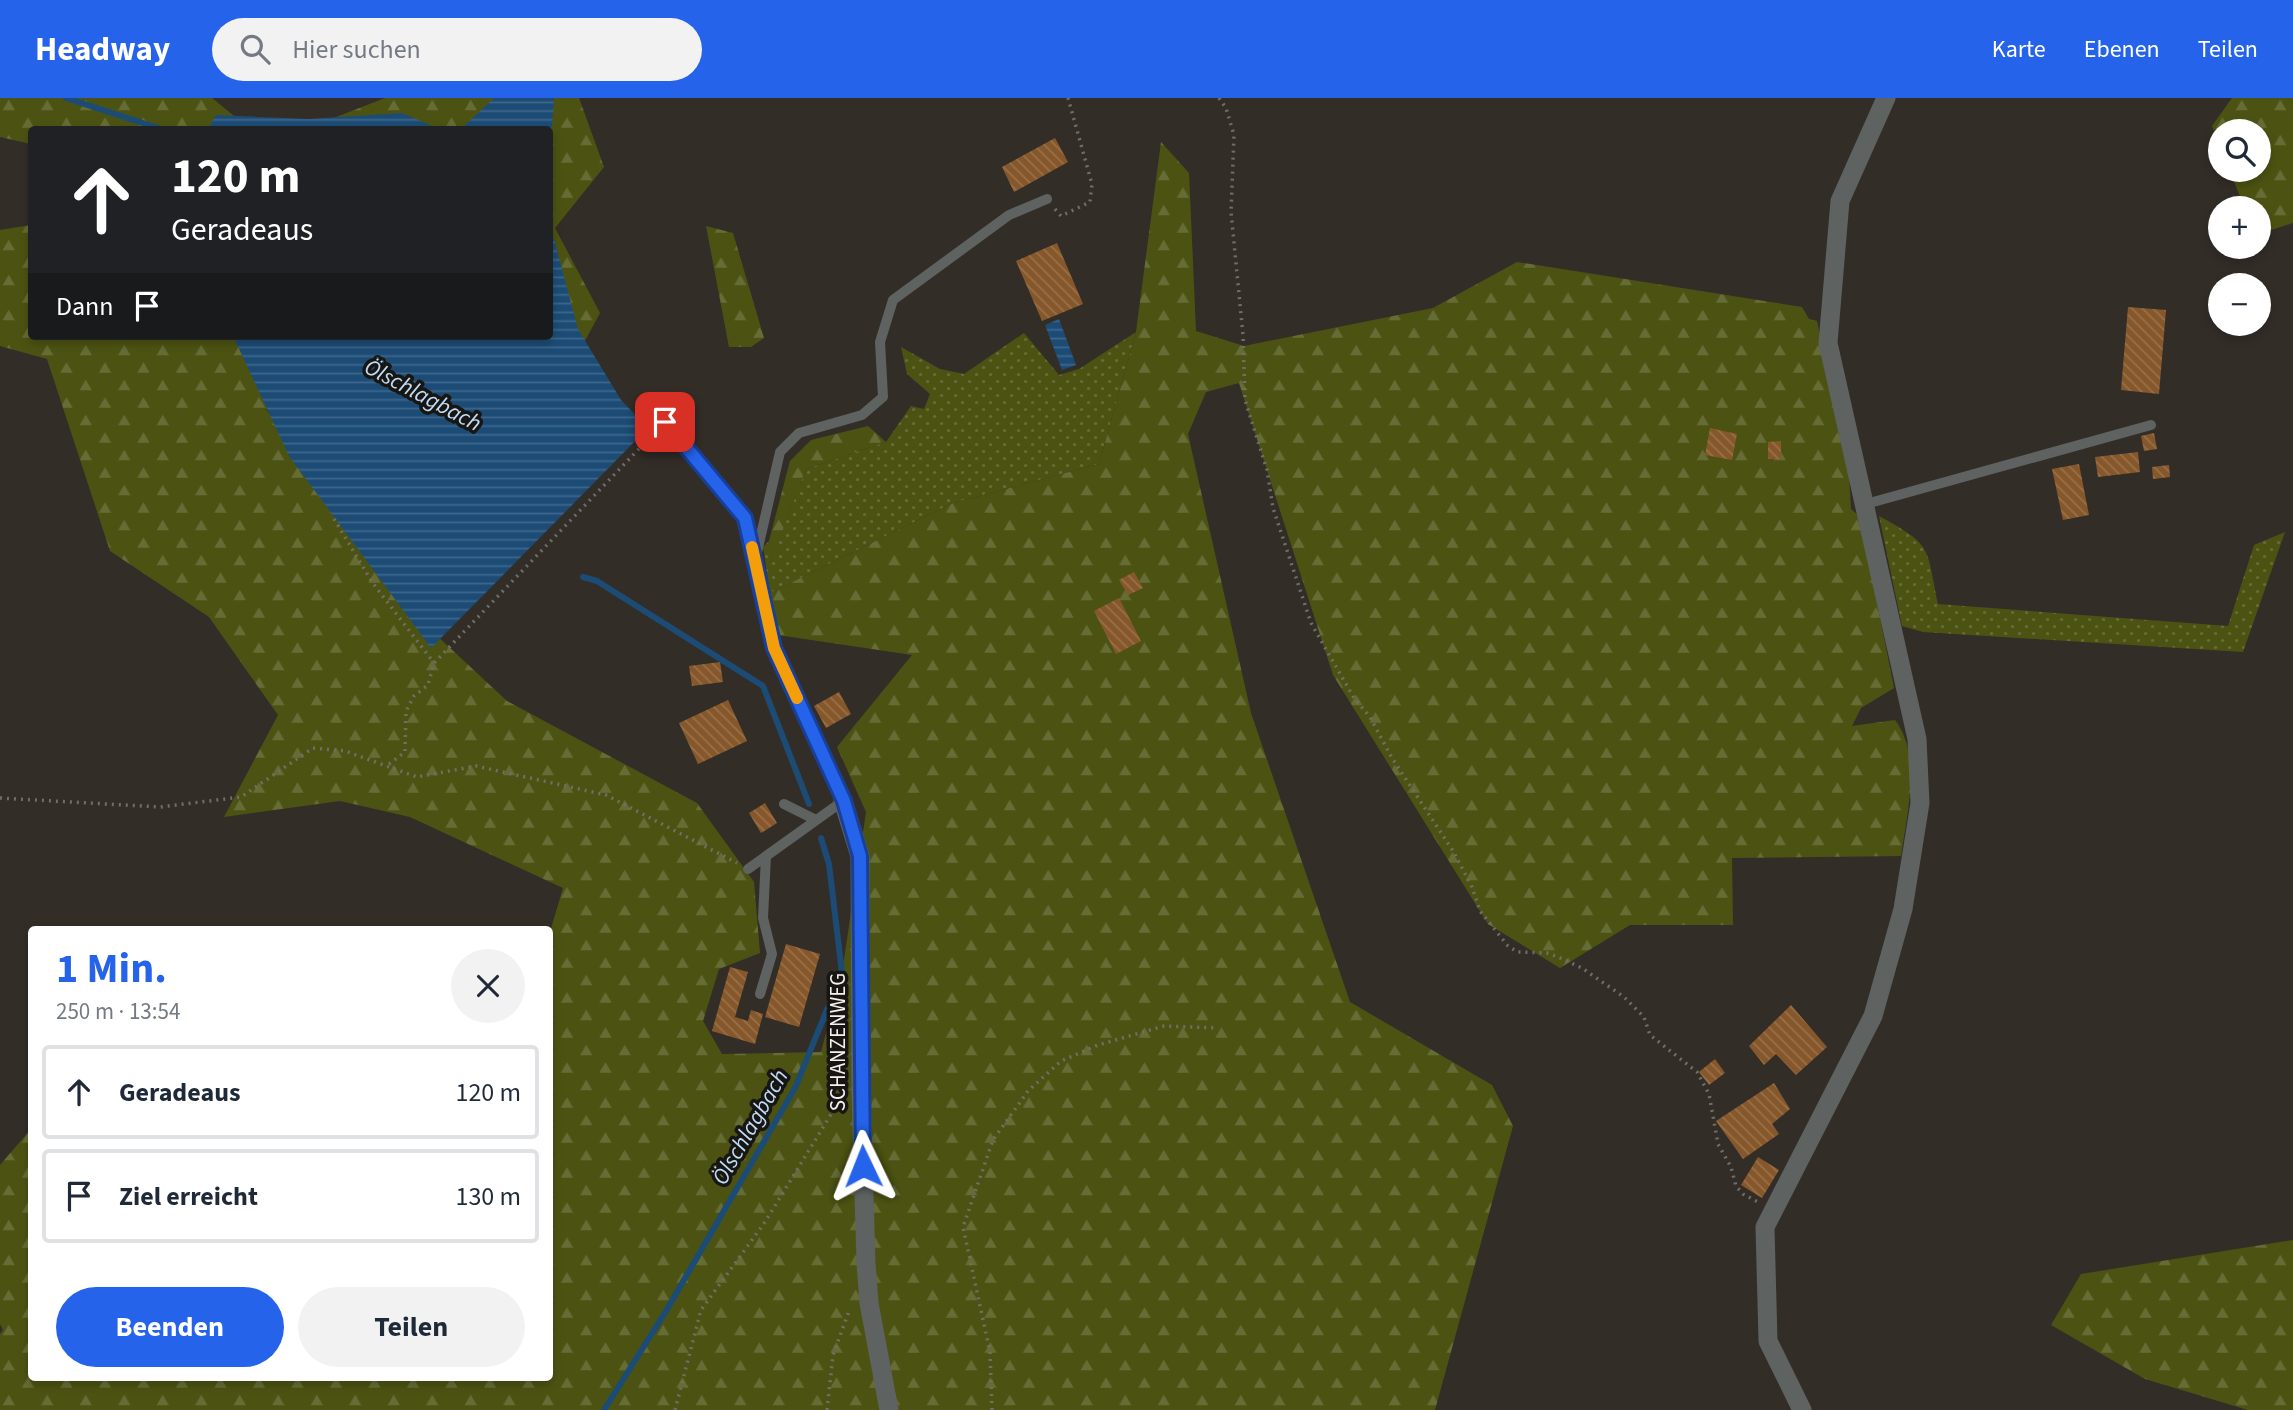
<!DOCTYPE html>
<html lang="de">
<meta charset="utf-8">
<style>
:root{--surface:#fff;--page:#f2f2f3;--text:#1f2937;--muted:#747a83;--line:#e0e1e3;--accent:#2563eb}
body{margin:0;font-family:"Source Sans 3",sans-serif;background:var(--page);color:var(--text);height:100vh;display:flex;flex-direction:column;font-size:26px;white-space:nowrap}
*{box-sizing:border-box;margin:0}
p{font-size:23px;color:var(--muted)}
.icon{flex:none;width:38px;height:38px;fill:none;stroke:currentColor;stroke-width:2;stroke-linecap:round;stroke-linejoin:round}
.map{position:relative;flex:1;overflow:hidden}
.side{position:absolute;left:28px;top:828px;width:525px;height:455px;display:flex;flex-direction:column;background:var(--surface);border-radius:7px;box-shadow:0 4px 10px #0003}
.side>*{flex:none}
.hud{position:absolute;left:28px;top:28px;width:525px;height:214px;border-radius:7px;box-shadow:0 4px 10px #0003;background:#202124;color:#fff;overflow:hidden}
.buttons{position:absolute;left:2208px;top:21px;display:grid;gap:14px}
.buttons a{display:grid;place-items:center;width:63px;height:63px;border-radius:50%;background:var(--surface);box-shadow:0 4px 10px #0003;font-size:35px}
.pin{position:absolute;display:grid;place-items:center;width:60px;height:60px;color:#fff;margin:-30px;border-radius:14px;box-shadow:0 4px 10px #0006}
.me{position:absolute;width:77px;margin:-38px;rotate:358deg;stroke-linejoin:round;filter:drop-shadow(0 0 5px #0008)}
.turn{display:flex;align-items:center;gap:24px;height:147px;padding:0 28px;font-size:32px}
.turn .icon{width:91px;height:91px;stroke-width:2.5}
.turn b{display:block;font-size:49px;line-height:60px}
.then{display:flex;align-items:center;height:66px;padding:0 28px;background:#0003;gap:14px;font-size:26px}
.round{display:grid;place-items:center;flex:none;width:74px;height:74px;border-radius:37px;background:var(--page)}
.summary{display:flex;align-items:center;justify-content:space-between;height:119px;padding:0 28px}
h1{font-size:42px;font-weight:700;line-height:52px;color:var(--accent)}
.primary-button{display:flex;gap:14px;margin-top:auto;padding:14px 28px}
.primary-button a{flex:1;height:80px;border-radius:42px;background:var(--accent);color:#fff;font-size:28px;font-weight:700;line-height:80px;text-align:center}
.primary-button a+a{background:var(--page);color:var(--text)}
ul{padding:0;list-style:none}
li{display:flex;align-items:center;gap:21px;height:94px;margin:0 14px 10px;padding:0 14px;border:4px solid var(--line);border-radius:7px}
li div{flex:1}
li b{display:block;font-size:26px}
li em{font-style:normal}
header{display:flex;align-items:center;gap:42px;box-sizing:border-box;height:98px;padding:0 35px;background:var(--accent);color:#fff}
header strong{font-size:33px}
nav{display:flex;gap:38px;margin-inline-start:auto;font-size:24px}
.search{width:490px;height:63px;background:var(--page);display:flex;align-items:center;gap:18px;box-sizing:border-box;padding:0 24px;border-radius:38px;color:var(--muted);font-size:26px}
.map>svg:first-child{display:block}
.grass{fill:url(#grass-dots)}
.forest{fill:url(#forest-firs)}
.water{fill:url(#water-rules)}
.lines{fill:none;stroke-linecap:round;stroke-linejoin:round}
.stream{stroke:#1c4c76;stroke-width:6}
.building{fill:url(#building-back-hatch)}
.path{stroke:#736d69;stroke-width:3.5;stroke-dasharray:2 5;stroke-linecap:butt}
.lane{stroke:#5e6261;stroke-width:10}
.street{stroke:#5e6261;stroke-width:19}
.route-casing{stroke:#184099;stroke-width:18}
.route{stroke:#2563eb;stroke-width:12}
.slow{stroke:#f59e0b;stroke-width:12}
.labels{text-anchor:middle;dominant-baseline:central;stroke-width:7;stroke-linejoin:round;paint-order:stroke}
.street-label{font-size:21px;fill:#f5f1ee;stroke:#181613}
.water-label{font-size:23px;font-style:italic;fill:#c1dcf7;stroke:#181613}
</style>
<header>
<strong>Headway</strong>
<div class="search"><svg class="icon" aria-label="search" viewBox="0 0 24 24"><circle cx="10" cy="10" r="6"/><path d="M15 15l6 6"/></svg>Hier suchen</div>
<nav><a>Karte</a><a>Ebenen</a><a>Teilen</a></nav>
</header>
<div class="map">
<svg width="2293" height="1312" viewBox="0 0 2293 1312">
<defs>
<pattern id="grass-dots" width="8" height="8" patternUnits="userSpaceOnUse" patternTransform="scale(1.75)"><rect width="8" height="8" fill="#4c5312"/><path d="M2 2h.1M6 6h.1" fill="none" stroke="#666c35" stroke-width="1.8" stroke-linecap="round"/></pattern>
<pattern id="forest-firs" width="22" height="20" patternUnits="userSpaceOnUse" patternTransform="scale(1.75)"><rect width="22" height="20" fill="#4c5312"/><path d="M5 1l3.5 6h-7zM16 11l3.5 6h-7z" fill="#666c35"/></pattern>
<pattern id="water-rules" width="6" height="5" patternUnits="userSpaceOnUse" patternTransform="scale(1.75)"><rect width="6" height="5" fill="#1c4c76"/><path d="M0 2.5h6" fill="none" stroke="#3e668a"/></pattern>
<pattern id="building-back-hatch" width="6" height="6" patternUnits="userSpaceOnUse" patternTransform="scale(1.75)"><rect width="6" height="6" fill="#86572a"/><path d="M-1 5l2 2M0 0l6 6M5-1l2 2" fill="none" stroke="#987049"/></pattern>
</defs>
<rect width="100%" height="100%" fill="#332d28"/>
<path class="grass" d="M1136 234 1099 366 953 405 770 495 763 449 769 443 773 457 806 371 886 344 911 308 924 311 930 296 907 276 901 249 940 271 964 276 1024 235 1059 277 1079 271Z
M1879 418C1934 448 1926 449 1938 506L2228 528 2254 447 2285 434 2243 554 1923 534 1902 528Z"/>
<path class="forest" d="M0 0H212L239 22 308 30 385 0H579L604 69 555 130 600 215 580 252 550 234V32H32L31 46 0 39Z
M2232 0H2293V125L2259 136V110H2245L2229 72H2259V33H2221V50L2212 28Z
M1161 44 1189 75 1196 233 1244 248 1433 210 1517 164 1802 209 1809 221 1817 223 1849 378 1851 411 1860 419 1894 590 1861 610 1852 628 1895 622C1922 657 1907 716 1901 758L1732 760 1733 827H1630L1560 870 1488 826 1333 577 1239 285 1206 294 1188 336 1251 615 1350 904 1492 987 1513 1028 1435 1312H0V1236L3 1232 0 1226V1067L31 1031 32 1279H550V834L563 790 410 719 340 703 224 719 278 617 209 519 110 453 47 261 0 248V132L31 127 32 238H410L266 311 405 508 507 603 697 705 754 784 760 855 719 871 703 923 722 956 821 954 842 875 866 714 837 649 912 557 778 537 770 495 953 405 1099 366 1136 234Z
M706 128 733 135 764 240 751 249H729Z
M868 328 886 344 806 371 773 458 769 443 790 363 811 342Z
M2293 1142V1312H2248L2145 1281 2051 1227 2081 1176Z"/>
<path class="water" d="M494 0H554L550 55V32L461 31Z
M402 15 439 31H208L216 17 309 21Z
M550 126 578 231 621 302 648 330 431 550 289 358 233 238H550Z
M1059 221 1076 267 1062 272 1045 227Z"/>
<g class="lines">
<path class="stream" d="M66 0 164 32
M583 479 597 483 763 588 809 706
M604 1312 666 1213 795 990 842 875 829 766 821 740"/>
</g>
<path class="building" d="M1055 40 1068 64 1014 94 1002 69Z
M1057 145 1083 206 1042 223 1016 163Z
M2128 209 2166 212 2159 296 2121 292Z
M1710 330 1737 336 1732 362 1705 357Z
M2154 335 2157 351 2144 353 2141 338Z
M1781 343V361H1768V344Z
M2138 354 2140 374 2098 379 2095 359Z
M2079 366 2089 417 2063 422 2052 371Z
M2169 367 2170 379 2153 381 2152 369Z
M1134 474 1143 490 1128 497 1119 482Z
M1119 500 1141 543 1116 556 1094 513Z
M720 564 723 584 692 588 689 568Z
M839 594 851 616 826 630 814 608Z
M728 602 747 643 698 666 679 625Z
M765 705 777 725 761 735 749 715Z
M786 846 820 856 799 929 765 919Z
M730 869 748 874 735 919 748 923 751 912 763 916 755 946 712 933Z
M1791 907 1827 949 1796 977 1776 956 1764 967 1749 948Z
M1715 961 1725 975 1709 987 1699 974Z
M1774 985 1790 1011 1772 1026 1779 1036 1743 1061 1716 1023Z
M1758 1059 1779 1072 1762 1100 1741 1087Z"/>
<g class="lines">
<path class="path" d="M1219 0 1226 10 1234 37 1231 114 1243 237 1245 302 1267 372 1273 410 1311 525 1354 600 1370 619 1392 660 1453 753 1472 789 1480 813 1508 848 1518 854 1547 855 1558 859 1582 870 1624 899 1644 919 1650 937 1697 974 1709 996 1718 1046 1731 1069 1736 1088 1743 1096 1758 1104
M1055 111 1061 118 1090 104 1092 86 1068 0
M334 421 372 484 434 565
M389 666 405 654 406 613 414 598 428 587 434 565 656 333
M0 700 160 709 241 699 313 650 345 653 417 679 476 668 606 697 737 765
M675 1312 701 1212 765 1124 841 1000
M827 1312 833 1257 849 1213
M992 1312 990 1254 963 1129 993 1042 1028 993 1061 963 1098 947 1164 928 1218 930"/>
<path class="lane" d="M665 324 745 420 754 459
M1866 406 2151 327
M784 706 816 722
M748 771 843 703 774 550 755 463 780 354 799 335 862 317 883 299 880 244 893 202 1009 117 1047 101
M760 896 772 856 763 820 766 758"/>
<path class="street" d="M843 703 860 758 861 995 866 1165 869 1205 889 1312
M1802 1312 1768 1243 1765 1129 1873 918 1903 811 1920 705 1917 641 1828 245 1840 103 1886 0"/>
</g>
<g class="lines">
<g class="route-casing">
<path id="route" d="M665 324 745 420 774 550 844 703 860 758 863 1068"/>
</g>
<use href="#route" class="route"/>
<path class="slow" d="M752 449 774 550 797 600"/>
</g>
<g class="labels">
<g class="street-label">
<text transform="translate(838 944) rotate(-90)">SCHANZENWEG</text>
</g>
<g class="water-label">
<text transform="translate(423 297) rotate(28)">Ölschlagbach</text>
<text transform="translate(750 1029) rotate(-60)">Ölschlagbach</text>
</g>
</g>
</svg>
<div class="buttons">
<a><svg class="icon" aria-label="search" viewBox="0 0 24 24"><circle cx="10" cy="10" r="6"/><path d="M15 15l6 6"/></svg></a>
<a>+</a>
<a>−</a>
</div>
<div class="pin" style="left:665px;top:324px;background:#d93025"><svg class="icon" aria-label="arrive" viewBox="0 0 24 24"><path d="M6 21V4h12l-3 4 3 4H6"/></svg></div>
<svg class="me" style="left:863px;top:1068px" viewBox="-20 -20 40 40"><path d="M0-17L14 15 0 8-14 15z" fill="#2563eb" stroke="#fff" stroke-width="4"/></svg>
<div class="hud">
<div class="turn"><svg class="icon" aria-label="ahead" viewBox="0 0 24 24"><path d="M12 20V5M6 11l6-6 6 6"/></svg><div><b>120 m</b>Geradeaus</div></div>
<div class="then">Dann<svg class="icon" aria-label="arrive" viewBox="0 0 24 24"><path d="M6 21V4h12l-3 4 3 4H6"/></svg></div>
</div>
<section class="side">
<div class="summary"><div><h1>1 Min.</h1><p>250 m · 13:54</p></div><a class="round"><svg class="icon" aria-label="close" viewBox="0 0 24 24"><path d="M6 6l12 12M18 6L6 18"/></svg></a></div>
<ul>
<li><svg class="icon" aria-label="ahead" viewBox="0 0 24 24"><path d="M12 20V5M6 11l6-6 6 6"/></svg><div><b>Geradeaus</b></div><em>120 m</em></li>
<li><svg class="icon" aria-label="arrive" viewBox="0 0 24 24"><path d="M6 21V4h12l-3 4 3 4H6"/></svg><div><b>Ziel erreicht</b></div><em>130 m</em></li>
</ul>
<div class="primary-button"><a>Beenden</a><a>Teilen</a></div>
</section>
</div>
